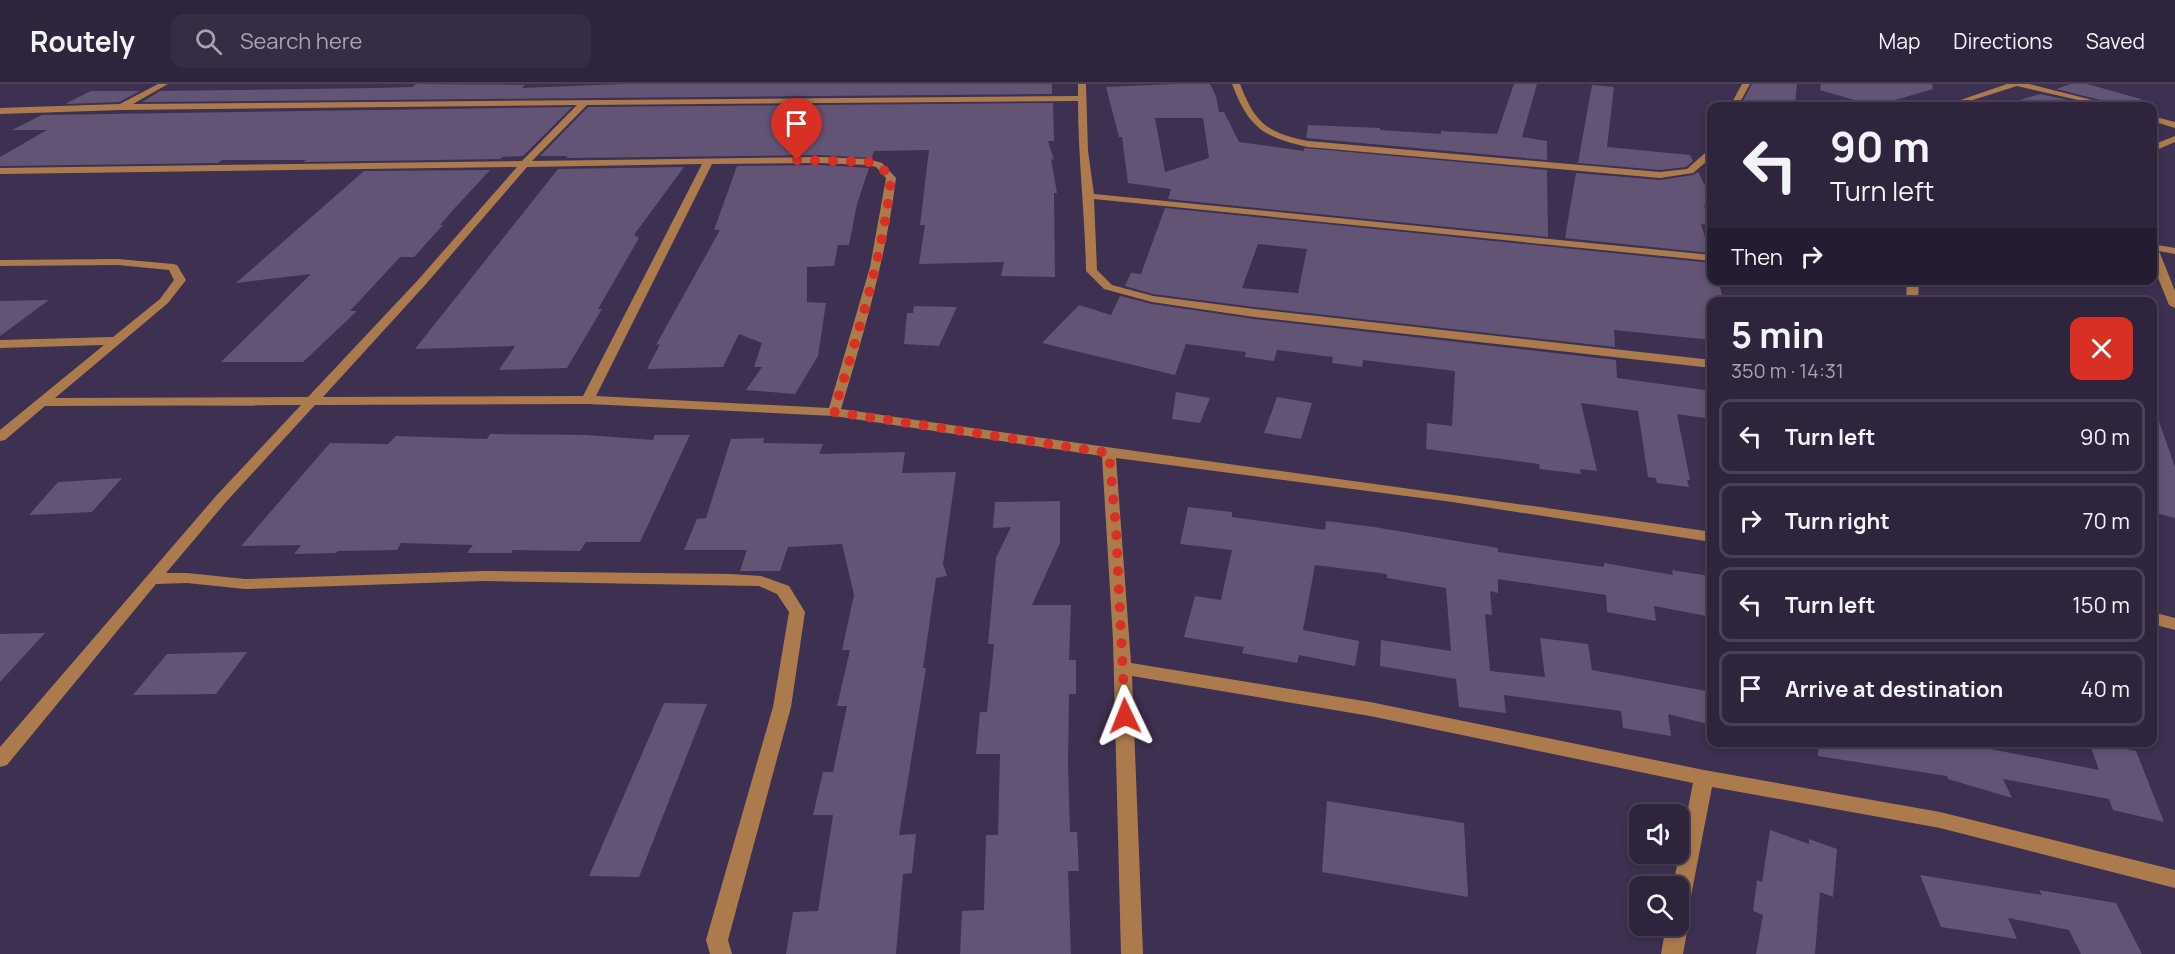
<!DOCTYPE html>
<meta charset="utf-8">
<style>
:root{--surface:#2e243c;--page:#362c43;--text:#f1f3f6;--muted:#a7a4af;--line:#494156}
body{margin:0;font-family:Manrope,sans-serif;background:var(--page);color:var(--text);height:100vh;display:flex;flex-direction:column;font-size:22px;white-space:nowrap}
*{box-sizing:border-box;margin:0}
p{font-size:20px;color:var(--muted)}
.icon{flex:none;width:33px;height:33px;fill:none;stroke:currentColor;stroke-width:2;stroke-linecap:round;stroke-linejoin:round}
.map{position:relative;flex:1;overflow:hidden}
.details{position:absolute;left:1707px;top:213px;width:450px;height:450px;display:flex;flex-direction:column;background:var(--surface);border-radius:12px;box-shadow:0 3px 9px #0003,0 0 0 2px var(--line)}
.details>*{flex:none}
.banner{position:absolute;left:1707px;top:18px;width:450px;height:183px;border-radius:12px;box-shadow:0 3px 9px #0003,0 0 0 2px var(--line);background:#2e243c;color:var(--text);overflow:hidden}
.fabs{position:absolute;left:1629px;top:720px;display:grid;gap:12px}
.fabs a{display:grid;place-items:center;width:60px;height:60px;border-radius:12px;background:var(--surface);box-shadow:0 3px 9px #0003,0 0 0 2px var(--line);font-size:30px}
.pin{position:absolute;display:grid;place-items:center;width:51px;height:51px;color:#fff;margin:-62px -26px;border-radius:50% 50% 50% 0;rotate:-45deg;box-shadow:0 0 6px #0007}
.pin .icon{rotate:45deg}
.me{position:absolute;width:66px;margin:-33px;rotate:358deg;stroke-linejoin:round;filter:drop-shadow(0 0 4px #0008)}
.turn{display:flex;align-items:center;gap:21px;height:126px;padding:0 24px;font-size:27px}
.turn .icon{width:78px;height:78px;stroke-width:2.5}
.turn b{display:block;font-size:42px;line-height:51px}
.then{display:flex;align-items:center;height:57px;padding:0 24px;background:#0003;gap:12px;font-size:22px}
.round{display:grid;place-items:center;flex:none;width:63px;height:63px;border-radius:12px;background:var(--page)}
.summary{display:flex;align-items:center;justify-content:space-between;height:102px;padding:0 24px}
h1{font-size:36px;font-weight:700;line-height:45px}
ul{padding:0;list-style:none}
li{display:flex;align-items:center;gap:18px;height:75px;margin:0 12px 9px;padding:0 12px;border:3px solid var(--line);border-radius:12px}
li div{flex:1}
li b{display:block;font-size:22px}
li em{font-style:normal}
header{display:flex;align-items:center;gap:36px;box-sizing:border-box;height:84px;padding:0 30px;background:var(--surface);border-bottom:2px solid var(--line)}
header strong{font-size:28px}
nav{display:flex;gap:33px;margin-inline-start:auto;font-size:21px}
.search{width:420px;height:54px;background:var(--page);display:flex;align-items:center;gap:15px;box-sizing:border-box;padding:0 21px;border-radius:12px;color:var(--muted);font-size:22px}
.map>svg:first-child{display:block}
</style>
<header>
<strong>Routely</strong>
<div class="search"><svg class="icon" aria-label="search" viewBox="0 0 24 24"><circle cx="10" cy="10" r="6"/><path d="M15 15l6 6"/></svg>Search here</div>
<nav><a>Map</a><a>Directions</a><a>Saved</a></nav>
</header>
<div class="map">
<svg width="2175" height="870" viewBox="0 0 2175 870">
<rect width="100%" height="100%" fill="#3e3050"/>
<!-- building -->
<path fill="#635476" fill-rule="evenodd" d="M416,0L525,1L522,4L622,0H1052V10L142,18L160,7L376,4L412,3Z
M1175,0H1210L1216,12L1219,28H1224L1239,58L1304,67V64L1547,86L1548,153L1168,115L1171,105L1128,99L1122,53H1119L1106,3ZM1155,34H1203L1209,74L1165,88Z
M1514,0H1537L1522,53L1547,57V76L1306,54L1308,41L1380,44V46L1441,50V47L1497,50Z
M1752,0H1797L1795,22L1743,17Z
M1821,0H1932L1933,5L1875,22L1820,6Z
M2071,0H2087L2141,15L2140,22H2118L2117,20L2056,5Z
M1592,1L1614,3L1607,63L1690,71L1693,77L1686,83L1660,86L1578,79Z
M91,7H140L119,18L65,20Z
M2040,10L2096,22H2017L2016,17Z
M1053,19L1054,57H1048L1054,76L1051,75L1057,109H1054L1055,193L1001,192L1004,178L919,180L925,141H920L929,66L874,67L872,74L820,71L566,74L568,72H540L588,23Z
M572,23L523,72L502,73L500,75L303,78L306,76H222L218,79L0,82V73L47,46H12L42,31Z
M820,81L869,84L857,120L849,161H838L834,182L807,183V218L826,219L818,272L795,310L746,306L762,283H754L762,259L739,250L723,283L647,285L660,260L656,261L720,146H714L737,82Z
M684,83L634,151L639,154L598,225H602L567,284L499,286L515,262L415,265L558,85Z
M490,86L453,126L440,141H443L414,173H400L350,227H357L303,278H221L311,190L236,199L364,87Z
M1698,88L1712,115V122L1704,121L1709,141L1701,140L1710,169L1565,154L1576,89L1660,96L1693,91Z
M1165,124L1712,179V196H1718L1724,218H1712V256L1614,246L1615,263L1254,223L1153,210L1125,202L1131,189L1141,190ZM1258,160L1307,165L1298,209L1242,204Z
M1120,212L1152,220L1254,235L1616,276L1617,294L1712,307V335L1677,330L1690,396H1687L1689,403L1657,399L1656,394L1648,393L1638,327L1581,319L1597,387L1580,385L1581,390L1540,385L1539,380L1426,365L1427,339L1452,342L1455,287L1363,276L1362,283L1332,279L1333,273L1277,266L1274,277L1245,273L1246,268L1186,260L1175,291L1042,259L1079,221L1111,231Z
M49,216L0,252V217Z
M914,222L957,223L939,262L904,260L907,229H913Z
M1176,308L1210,314L1200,339L1172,335Z
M1277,313L1312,319L1301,355L1264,349Z
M2152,329H2156L2175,383V434L2152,428Z
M490,350L586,351L653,356L655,351H690L640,458H586L580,467L513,466L511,469H467L473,461L401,459L397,466L338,467L336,469L294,470L301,461L241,462L330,359L388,360L396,352L487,355Z
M764,354L763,359L823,360L819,370L905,368L902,389L956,388L943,480L947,492L936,494L923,584H926L899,751L916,750L912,789L903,790L896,870H786L793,828L818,827L833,731H813L823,688H833L847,622H837L850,566H842L854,511L842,460L788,463L780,487H740L747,466H684L697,435L706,434L731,355Z
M122,394L92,428L29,431L58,398Z
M1060,417V459L1032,521H1071L1069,576H1076V610H1069L1068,681L1070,748H1077L1079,787H1068L1071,870H960L962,827L984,826L986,751H998L1000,670H976L980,628H987L994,560H988L996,474L1011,443L993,444L995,418Z
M1188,423L1232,428V433L1325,446L1326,437L1374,443L1498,464V468L1604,483V479L1673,491L1672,486L1709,492L1712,533L1654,522L1656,537L1607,528L1606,511L1498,495V509L1490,507L1492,531L1485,530L1490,587L1545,593L1540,554L1588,560L1592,586L1712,608V641L1668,630L1671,652L1623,644L1621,627L1504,611L1506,629L1459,623L1456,595L1380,582L1381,556L1451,567L1446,504L1387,494V490L1315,481L1303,546L1359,557L1355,582L1299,571L1297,579L1242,569L1244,563L1184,553L1195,512L1221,516L1232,466L1180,460Z
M45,549L0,598V550Z
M247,568L216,610L133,611L167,570Z
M664,619L707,620L639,793L589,792Z
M1819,658H1987L1990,665L2099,686L2089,658L2136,667L2164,738L2113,726L2109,715L2003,695L2012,714L1948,695L1947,692L1818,672Z
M1327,717L1464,739L1468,813L1322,788Z
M1770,746L1809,760V755L1837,765L1833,813L1820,808L1815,870H1756L1763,831L1753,827L1757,796L1762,798Z
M1920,791L2042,811L2039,806L2116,819L2142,870H2081L2069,846L2008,834L2017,855L1941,843Z"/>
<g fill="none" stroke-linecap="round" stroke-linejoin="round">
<!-- minor -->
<path fill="#ac7b4d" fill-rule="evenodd" d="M158,0H168L133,20L1078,12V0H1086L1088,67L1094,110L1712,171V177L1094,115L1097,186L1112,201L1153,212L1254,225L1712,276V284L1254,233L1152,218L1104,205L1086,187C1085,130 1078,74 1078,17L587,21L532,77L820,73L868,75L882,79L896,94C886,173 864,249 841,325C1131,368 1422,405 1712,448V458L1452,418L1116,374L1131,579L1370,618L1704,686L1940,728L2175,786V804L1940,744L1712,703L1686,838L1688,842L1683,870H1661L1666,842H1678V802H1673L1693,699L1370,632L1132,592L1143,870H1121L1113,556L1102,372L834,332L588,320L315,321L226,418L166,489H187L245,495L484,487L731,490L761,492L789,502L805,528L791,623L728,856L732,870H710L706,856L773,623L789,528L777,510L759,502L484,497L245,505L187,499L156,500L7,681L0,683V663L216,412L301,321L45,322L5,356L0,357V346L104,261L0,264V256L113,253L160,215L174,196L169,186L118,181L0,182V176L118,175L173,180L177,181L186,196L168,219L55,314L308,313L418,196L517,83L0,90V84L522,77L577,21L121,26L0,30V24L120,20ZM820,79L868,81L876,83L886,94L870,183L829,324L596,312L712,80ZM702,80L583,312L323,313L426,200L527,83Z
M1232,0H1240C1255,39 1267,49 1308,57L1660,88L1687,85L1712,63V73L1693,89L1660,94L1308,63C1263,53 1249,44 1232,0Z
M1742,0H1750L1738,22H1730Z
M2007,0H2029L2116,22H2104L2017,2L1954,22H1943Z
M2152,32L2175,38V44L2152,37Z
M2175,52V58L2152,68V61Z
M2152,160L2175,164V170L2159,167L2175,207V224L2169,221L2152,179Z
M1907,196H1919L1918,218H1906Z
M2152,528L2175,534V546L2152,540Z"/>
</g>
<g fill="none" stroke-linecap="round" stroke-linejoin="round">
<!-- route -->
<path stroke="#d93025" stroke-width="10" stroke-dasharray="0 18" d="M797,76L868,78L879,81L891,94C883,174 857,251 834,328L1109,369L1116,445L1125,632"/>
</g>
</svg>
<div class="fabs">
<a><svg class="icon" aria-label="sound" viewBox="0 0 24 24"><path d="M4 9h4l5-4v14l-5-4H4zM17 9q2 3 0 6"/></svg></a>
<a><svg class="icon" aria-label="search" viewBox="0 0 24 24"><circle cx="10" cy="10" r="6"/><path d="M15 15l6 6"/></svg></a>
</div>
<div class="pin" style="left:797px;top:76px;background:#d93025"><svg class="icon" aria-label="arrive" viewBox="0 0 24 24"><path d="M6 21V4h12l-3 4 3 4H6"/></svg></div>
<svg class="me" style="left:1125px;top:632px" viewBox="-20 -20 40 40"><path d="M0-17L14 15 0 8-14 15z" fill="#d93025" stroke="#fff" stroke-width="4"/></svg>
<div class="banner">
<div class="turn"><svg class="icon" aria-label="left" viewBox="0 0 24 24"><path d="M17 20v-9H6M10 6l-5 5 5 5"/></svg><div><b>90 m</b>Turn left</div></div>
<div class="then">Then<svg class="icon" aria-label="right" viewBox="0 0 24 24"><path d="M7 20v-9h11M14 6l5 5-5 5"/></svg></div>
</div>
<section class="details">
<div class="summary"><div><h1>5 min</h1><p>350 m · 14:31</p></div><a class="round" style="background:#d93025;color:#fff"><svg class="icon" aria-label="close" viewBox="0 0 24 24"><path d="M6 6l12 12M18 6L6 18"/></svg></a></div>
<ul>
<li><svg class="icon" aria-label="left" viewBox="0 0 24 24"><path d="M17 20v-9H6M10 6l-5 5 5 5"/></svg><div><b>Turn left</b></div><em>90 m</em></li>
<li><svg class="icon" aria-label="right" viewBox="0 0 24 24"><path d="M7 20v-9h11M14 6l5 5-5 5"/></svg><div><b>Turn right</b></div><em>70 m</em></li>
<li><svg class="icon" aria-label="left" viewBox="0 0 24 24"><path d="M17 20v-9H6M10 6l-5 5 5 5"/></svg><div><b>Turn left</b></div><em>150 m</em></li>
<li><svg class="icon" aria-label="arrive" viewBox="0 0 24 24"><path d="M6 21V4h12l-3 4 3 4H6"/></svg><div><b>Arrive at destination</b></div><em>40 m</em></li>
</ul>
</section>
</div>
